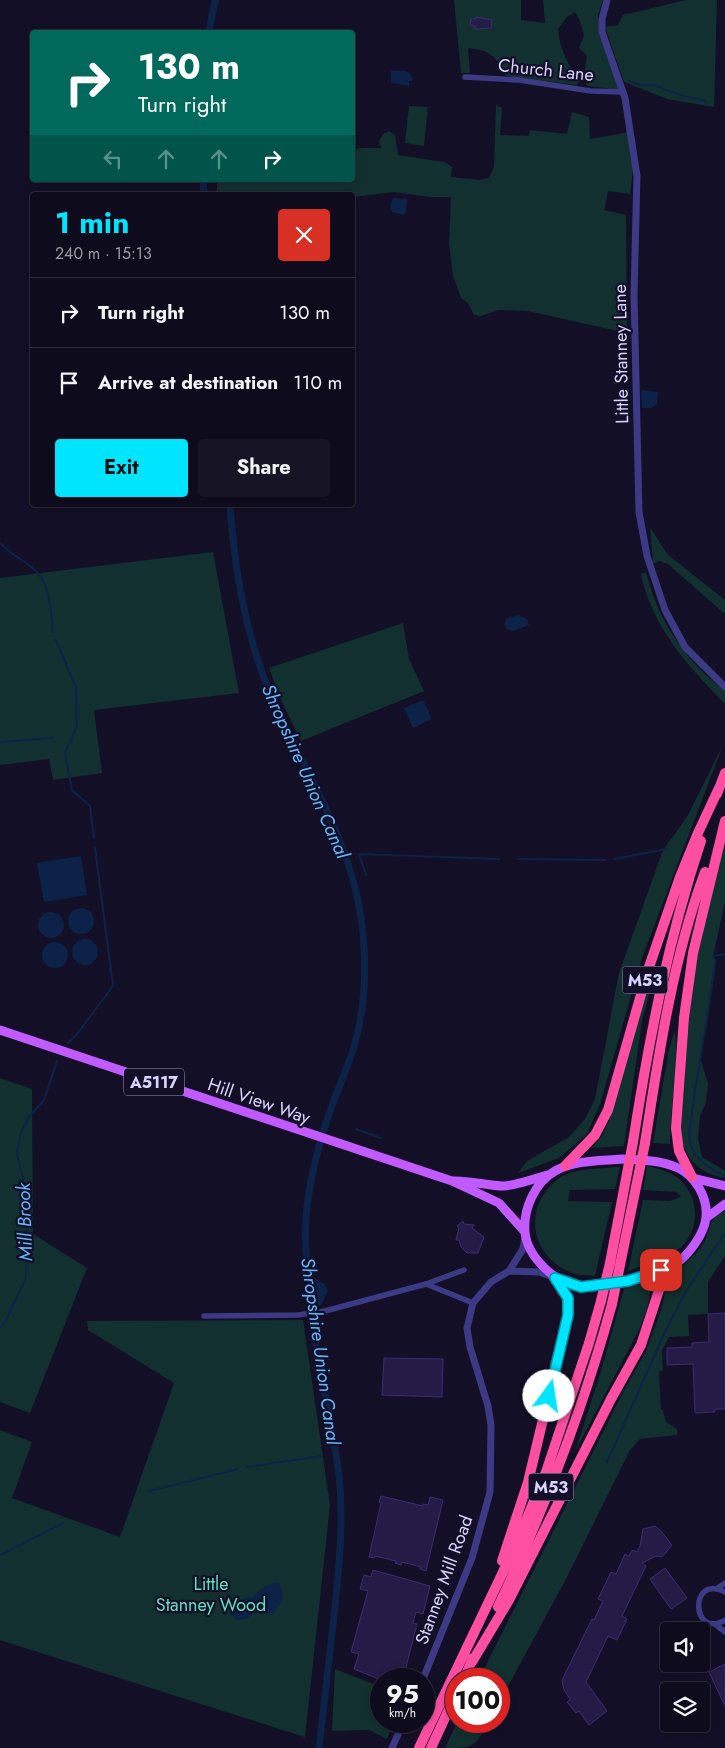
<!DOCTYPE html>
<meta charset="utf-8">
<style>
:root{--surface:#0e0b1c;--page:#171425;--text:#f1f3f6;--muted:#9b9ba3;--line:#2e2b3b;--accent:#00e5ff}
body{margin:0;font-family:Jost,sans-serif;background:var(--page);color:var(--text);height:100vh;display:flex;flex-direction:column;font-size:19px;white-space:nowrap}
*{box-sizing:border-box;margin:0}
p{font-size:16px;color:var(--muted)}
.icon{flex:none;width:28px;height:28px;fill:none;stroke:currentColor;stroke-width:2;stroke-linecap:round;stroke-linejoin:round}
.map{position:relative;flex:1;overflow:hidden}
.sheet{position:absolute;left:30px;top:192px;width:325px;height:315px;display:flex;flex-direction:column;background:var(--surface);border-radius:5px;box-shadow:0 2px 8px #0003,0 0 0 1px var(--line)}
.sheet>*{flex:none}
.top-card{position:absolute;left:30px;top:30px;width:325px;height:152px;border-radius:5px;box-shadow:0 2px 8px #0003,0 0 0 1px var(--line);background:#00695c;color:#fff;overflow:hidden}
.controls{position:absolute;left:660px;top:1622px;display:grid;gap:10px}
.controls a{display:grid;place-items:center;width:50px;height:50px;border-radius:5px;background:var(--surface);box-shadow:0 2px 8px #0003,0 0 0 1px var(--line);font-size:25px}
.speed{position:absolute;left:370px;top:1668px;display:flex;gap:10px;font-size:25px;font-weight:700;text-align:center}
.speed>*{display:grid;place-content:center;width:65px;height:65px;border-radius:50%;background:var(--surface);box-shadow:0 2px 8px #0003,0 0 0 1px var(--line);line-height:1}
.speed small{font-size:12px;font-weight:400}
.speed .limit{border:8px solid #d22;background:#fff;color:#111}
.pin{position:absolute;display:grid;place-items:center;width:42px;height:42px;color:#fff;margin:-21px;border-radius:10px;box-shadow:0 2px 8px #0006}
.me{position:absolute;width:55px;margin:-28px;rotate:14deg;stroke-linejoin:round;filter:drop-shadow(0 0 4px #0008)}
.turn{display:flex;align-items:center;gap:18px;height:105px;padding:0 25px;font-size:22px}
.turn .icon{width:65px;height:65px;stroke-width:2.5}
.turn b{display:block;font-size:35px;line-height:42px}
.lanes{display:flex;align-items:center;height:48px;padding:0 25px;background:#0003;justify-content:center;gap:25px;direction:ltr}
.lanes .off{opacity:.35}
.round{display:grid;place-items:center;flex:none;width:52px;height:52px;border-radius:5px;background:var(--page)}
.headline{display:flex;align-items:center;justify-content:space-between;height:85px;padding:0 25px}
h1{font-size:30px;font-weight:700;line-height:38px;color:var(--accent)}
.button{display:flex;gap:10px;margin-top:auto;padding:10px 25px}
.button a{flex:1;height:58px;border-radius:5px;background:var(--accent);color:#111;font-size:20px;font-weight:700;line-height:58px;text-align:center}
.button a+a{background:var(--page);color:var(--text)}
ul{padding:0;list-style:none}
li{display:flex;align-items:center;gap:15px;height:70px;padding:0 25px;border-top:1px solid var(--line)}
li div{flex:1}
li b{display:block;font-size:19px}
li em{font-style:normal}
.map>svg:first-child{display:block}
</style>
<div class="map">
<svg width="725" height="1748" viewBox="0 0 725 1748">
<rect width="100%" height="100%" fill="#130f26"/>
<!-- green -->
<path fill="#12302f" d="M454,0H521V20L545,23L543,0H603L598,14L599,35L620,90L587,86C583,75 585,67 587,56L579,48L584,36L580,21L575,12L567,17L558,29C559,47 569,68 580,81L576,85L506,76C496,56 491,51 468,48L470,73H461Z
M686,0H717L714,107L667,99L624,82L605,27L618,25L623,15Z
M496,105L502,108L500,135L529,136L530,130L567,134L572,112L589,117L590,139L630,132L633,171L630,194L608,191L604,210L626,215L627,333L528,311L499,310L481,316L474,315L468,303L461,298L453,276L449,244L451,197H430L394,192L353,197L352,195H217V180H352L353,150L359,148H381L379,141L383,134L389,131L395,135L398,155L444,162L452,167L451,177L479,180L489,178L494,167Z
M409,106L428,107L424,146L405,143Z
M650,527L667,554L725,600V614L668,564L659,561L653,564Z
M213,552L239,693L94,710L102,773L53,780L49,759L0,765V578Z
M646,572C659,623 684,659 725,691V704C688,666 652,627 641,574Z
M403,623L409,659L424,691L301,741L282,702L269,668Z
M723,745L642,958L600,1104L587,1134L559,1158L518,1173L527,1161L569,1137L585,1119L595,1099L619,973L663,850L687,817Z
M725,846V902L713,956L715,960L714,977L700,1057L708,1084L706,1102L700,1116L698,1139L702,1157L725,1171V1178C708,1175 693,1167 686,1151C678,1133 683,1110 684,1091C688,1007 698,925 725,846Z
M650,976H654L642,1021L624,1146L592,1148L602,1136L609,1121Z
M675,1030C679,1068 670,1106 670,1144L653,1143L669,1049Z
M0,1078L32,1089L33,1234L87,1268L30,1413L0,1402Z
M647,1166C658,1168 671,1172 679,1179C699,1196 701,1229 681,1247C666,1260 647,1265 628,1271L643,1200L670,1201L681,1197L677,1192L643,1190Z
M616,1167H620L615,1189L570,1190L568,1201L612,1202L595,1276C588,1275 579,1276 572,1273C529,1256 522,1206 559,1178C574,1168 599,1169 616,1167Z
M725,1211V1256L708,1282V1314L688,1315L689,1336L669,1337L662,1350L663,1371L659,1372L661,1410H663L666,1422L677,1429V1435L640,1439L630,1450L566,1579L499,1703V1679H479L618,1402L646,1351L661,1310L668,1280L697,1252L705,1241L712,1221L716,1215Z
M652,1281L648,1305L641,1326L575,1452L601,1371L624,1289Z
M303,1320L330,1505L305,1737L0,1640V1430L32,1442L12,1498L120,1537L174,1383L88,1330L87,1321Z
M335,1669L381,1687V1721H394L387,1739L369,1730L332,1731Z
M458,1721H489C475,1747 475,1748 445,1748Z"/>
<!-- water -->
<path fill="#0c2248" d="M391,71H405L411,74L413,81H409V86L391,83Z
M393,198L407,199L406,213L403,215L392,212L390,205Z
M641,390L658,392L657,404L652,408H642Z
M518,615L527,619L529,625L513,631L507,629L504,624L506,619Z
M423,700L432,719L413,728L404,708Z
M81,856L87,895L44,902L37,863Z
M68 921a13 13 0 1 1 26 0a13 13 0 1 1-26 0Z
M38 925a13 13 0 1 1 26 0a13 13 0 1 1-26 0Z
M72 952a13 13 0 1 1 26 0a13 13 0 1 1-26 0Z
M42 955a13 13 0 1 1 26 0a13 13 0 1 1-26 0Z
M307,1274L324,1284L328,1290L322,1304L313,1308Z
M278,1582C286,1597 283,1602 273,1614L254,1612L246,1619L237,1620L231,1615L229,1607L238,1600L252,1597L264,1587Z"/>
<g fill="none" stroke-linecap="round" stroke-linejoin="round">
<!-- stream -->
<path stroke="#0c2248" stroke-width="2" d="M629,81L640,85H654L680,95L706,101
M0,543C11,555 26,561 37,572C51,587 51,613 53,632
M56,640L76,688L77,725L65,753L72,790L90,806L94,838
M0,742L52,738
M518,859L605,860
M614,859L667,849
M366,875L359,854L499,859
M725,954L713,956L715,960C710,1008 700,1056 693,1104C692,1117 687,1134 691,1146C697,1162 711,1169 725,1176
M68,1043L77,1034L113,986L95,848
M356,1129L381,1138
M0,1328L6,1320L26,1278L27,1193L17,1155L20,1135L29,1117L44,1100L57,1061
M607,1462L664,1334L688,1288L725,1233
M247,1467L322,1456
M149,1491L238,1469
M0,1555L63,1523"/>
<!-- canal -->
<path stroke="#0c2248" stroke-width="7" d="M209,32L215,0
M203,180L204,195
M230,505C234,562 243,621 263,675C294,757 349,830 361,918C367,960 366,1005 354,1046C349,1064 341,1082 334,1100C320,1138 309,1178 306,1218C304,1247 308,1273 312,1301C315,1318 314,1335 317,1352C325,1397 336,1441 340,1486C343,1526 339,1567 335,1607C330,1654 324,1701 319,1748"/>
</g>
<!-- building -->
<path fill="#241b47" stroke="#3b2d73" d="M476,17L492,20L491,28L475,29V26L470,25L471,19H476Z
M463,1221L464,1224L474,1225L472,1228L484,1237L478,1253H467L461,1247L459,1240H456L459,1228L457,1226Z
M725,1313V1409H715V1412L695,1413L693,1364L667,1365V1348L692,1347V1343L709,1342L708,1314Z
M384,1358L443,1359L442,1397L382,1395Z
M381,1496L423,1506V1504L428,1505L430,1497L443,1500L426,1571L420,1569L421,1567L402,1562L401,1565L395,1563L396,1561L375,1556L374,1558L369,1557L381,1503L379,1502Z
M655,1526L661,1531L672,1545L662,1557L656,1556L642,1563L646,1566L622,1616L627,1619L617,1640L608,1636L586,1682L607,1711L589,1725L579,1711L576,1713L567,1702L570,1699L564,1690L562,1680L592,1619L594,1620L603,1601L598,1599L611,1572L616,1574L625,1554L629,1556L632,1550L637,1552L640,1546L643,1529Z
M665,1568L687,1598L671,1609L650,1579Z
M373,1570L430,1586L423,1614L416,1612L413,1623L417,1624L403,1679L381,1680L354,1669L359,1654L351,1652L368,1591L360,1589L364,1575L371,1577Z
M725,1664V1706L709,1672Z"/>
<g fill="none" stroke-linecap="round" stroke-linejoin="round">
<!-- minor -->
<path stroke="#3d3a85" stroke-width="5.5" d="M465,77L519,80L591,91L623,92
M426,1284L473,1303
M204,1316L298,1315L325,1311L426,1284L464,1270
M716,1589L725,1583
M725,1592C689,1573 691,1640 725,1620
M715,1624L725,1632"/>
<!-- tertiary -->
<path stroke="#3d3a85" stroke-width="7" d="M607,0L602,19V32L625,98L637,176L634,294L639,512L647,556L665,610L685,647L725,687
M509,1271L539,1272L553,1277
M423,1679L472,1558L490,1492L491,1425L488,1406L470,1347L467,1328L473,1303L491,1282L509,1271L523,1249L525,1236
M392,1748L404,1721"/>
<!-- primary -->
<path stroke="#c25bff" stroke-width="9" d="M0,1030L452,1181L499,1203L525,1232
M622,1159C640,1160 660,1160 678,1168C695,1176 708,1197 706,1217C705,1234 687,1257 673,1266C649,1279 607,1288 581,1287C557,1285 527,1257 525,1232C523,1209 535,1182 555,1171C574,1160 601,1161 622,1159Z
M693,1178L725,1186
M452,1181C470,1180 487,1186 504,1186C519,1185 533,1179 547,1175
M706,1218L725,1204"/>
<!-- motorway -->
<path stroke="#ff4fa3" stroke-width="10" d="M717,794L725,773
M633,1142C649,1039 668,940 701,841
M645,1143C659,1052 673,958 705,872
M565,1166L595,1135L608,1110L648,970L680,877L698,833L719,788
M692,1177L679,1151L676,1128L684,1018L693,953L725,821
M502,1561L528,1482L568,1315V1298L555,1278
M498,1607C545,1508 583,1409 612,1304
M472,1662L509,1600L611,1399L641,1345L661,1284L673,1265
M464,1679L473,1658
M419,1748L515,1547L546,1472L589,1343L601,1301
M431,1748L456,1694"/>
<!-- motorway-bridge -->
<path stroke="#ff4fa3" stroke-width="10" d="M601,1301L610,1263L633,1142
M612,1304L645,1143"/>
</g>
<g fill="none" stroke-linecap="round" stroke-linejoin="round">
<!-- route casing -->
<g stroke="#0095a6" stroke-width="12">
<path id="route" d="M549,1396L568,1315V1298L555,1278L581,1287L628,1281L661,1270"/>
</g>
<!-- route -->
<use href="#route" stroke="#00e5ff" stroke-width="9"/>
</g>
<g text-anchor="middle" stroke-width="4.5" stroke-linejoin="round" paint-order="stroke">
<!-- shield labels -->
<g fill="#130f26" stroke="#9e99be" stroke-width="1">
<rect x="622.5" y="966.5" width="45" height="27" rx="4"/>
<rect x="124" y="1068.5" width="60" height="27" rx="4"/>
<rect x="528.5" y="1473.5" width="45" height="27" rx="4"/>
</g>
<g font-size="16" font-weight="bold" fill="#d9d4ff">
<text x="645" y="986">M53</text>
<text x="154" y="1088">A5117</text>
<text x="551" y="1493">M53</text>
</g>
<!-- street labels -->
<g font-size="18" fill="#d9d4ff" stroke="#130f26">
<text transform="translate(546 70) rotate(6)" y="6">Church Lane</text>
<text transform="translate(621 354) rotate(-91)" y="6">Little Stanney Lane</text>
<text transform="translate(259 1101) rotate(19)" y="6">Hill View Way</text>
<text transform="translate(444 1580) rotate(-70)" y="6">Stanney Mill Road</text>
</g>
<!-- park labels -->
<g font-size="18" fill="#5fe0c0" stroke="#130f26">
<text x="211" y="1590">Little<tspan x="211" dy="21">Stanney Wood</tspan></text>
</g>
<!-- water labels -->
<g font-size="19" font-style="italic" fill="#62b6ff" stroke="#130f26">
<text transform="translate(306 771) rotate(66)" y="7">Shropshire Union Canal</text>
<text transform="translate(24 1222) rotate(-92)" y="7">Mill Brook</text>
<text transform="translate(321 1351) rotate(82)" y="7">Shropshire Union Canal</text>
</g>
</g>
</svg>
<div class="controls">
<a><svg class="icon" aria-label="sound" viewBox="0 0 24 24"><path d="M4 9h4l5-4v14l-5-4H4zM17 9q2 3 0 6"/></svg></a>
<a><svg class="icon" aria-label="layers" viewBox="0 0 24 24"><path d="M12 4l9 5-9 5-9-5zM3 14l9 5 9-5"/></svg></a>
</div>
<div class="speed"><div>95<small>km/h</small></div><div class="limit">100</div></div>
<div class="pin" style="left:661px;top:1270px;background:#d93025"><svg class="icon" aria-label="arrive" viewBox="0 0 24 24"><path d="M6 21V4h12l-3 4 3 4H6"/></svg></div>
<svg class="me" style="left:549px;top:1396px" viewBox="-20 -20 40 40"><circle r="19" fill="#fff"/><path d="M0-13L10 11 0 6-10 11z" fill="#00e5ff"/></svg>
<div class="top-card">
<div class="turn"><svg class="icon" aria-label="right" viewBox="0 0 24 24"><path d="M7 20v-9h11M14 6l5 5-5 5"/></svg><div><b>130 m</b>Turn right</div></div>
<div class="lanes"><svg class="icon off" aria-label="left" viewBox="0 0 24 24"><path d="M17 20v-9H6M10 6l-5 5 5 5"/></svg><svg class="icon off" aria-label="ahead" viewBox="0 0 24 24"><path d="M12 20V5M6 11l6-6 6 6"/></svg><svg class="icon off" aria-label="ahead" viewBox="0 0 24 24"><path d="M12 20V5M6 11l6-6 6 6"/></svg><svg class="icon" aria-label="right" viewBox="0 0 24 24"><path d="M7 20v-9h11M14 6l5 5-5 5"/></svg></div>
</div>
<section class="sheet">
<div class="headline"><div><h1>1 min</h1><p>240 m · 15:13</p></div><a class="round" style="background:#d93025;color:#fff"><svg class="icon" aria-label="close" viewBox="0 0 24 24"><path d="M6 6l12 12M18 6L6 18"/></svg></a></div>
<ul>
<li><svg class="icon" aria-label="right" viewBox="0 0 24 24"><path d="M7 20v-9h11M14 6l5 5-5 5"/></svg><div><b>Turn right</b></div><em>130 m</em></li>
<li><svg class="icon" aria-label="arrive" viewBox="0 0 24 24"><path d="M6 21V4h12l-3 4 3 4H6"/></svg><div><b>Arrive at destination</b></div><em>110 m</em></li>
</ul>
<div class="button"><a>Exit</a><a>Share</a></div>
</section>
</div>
